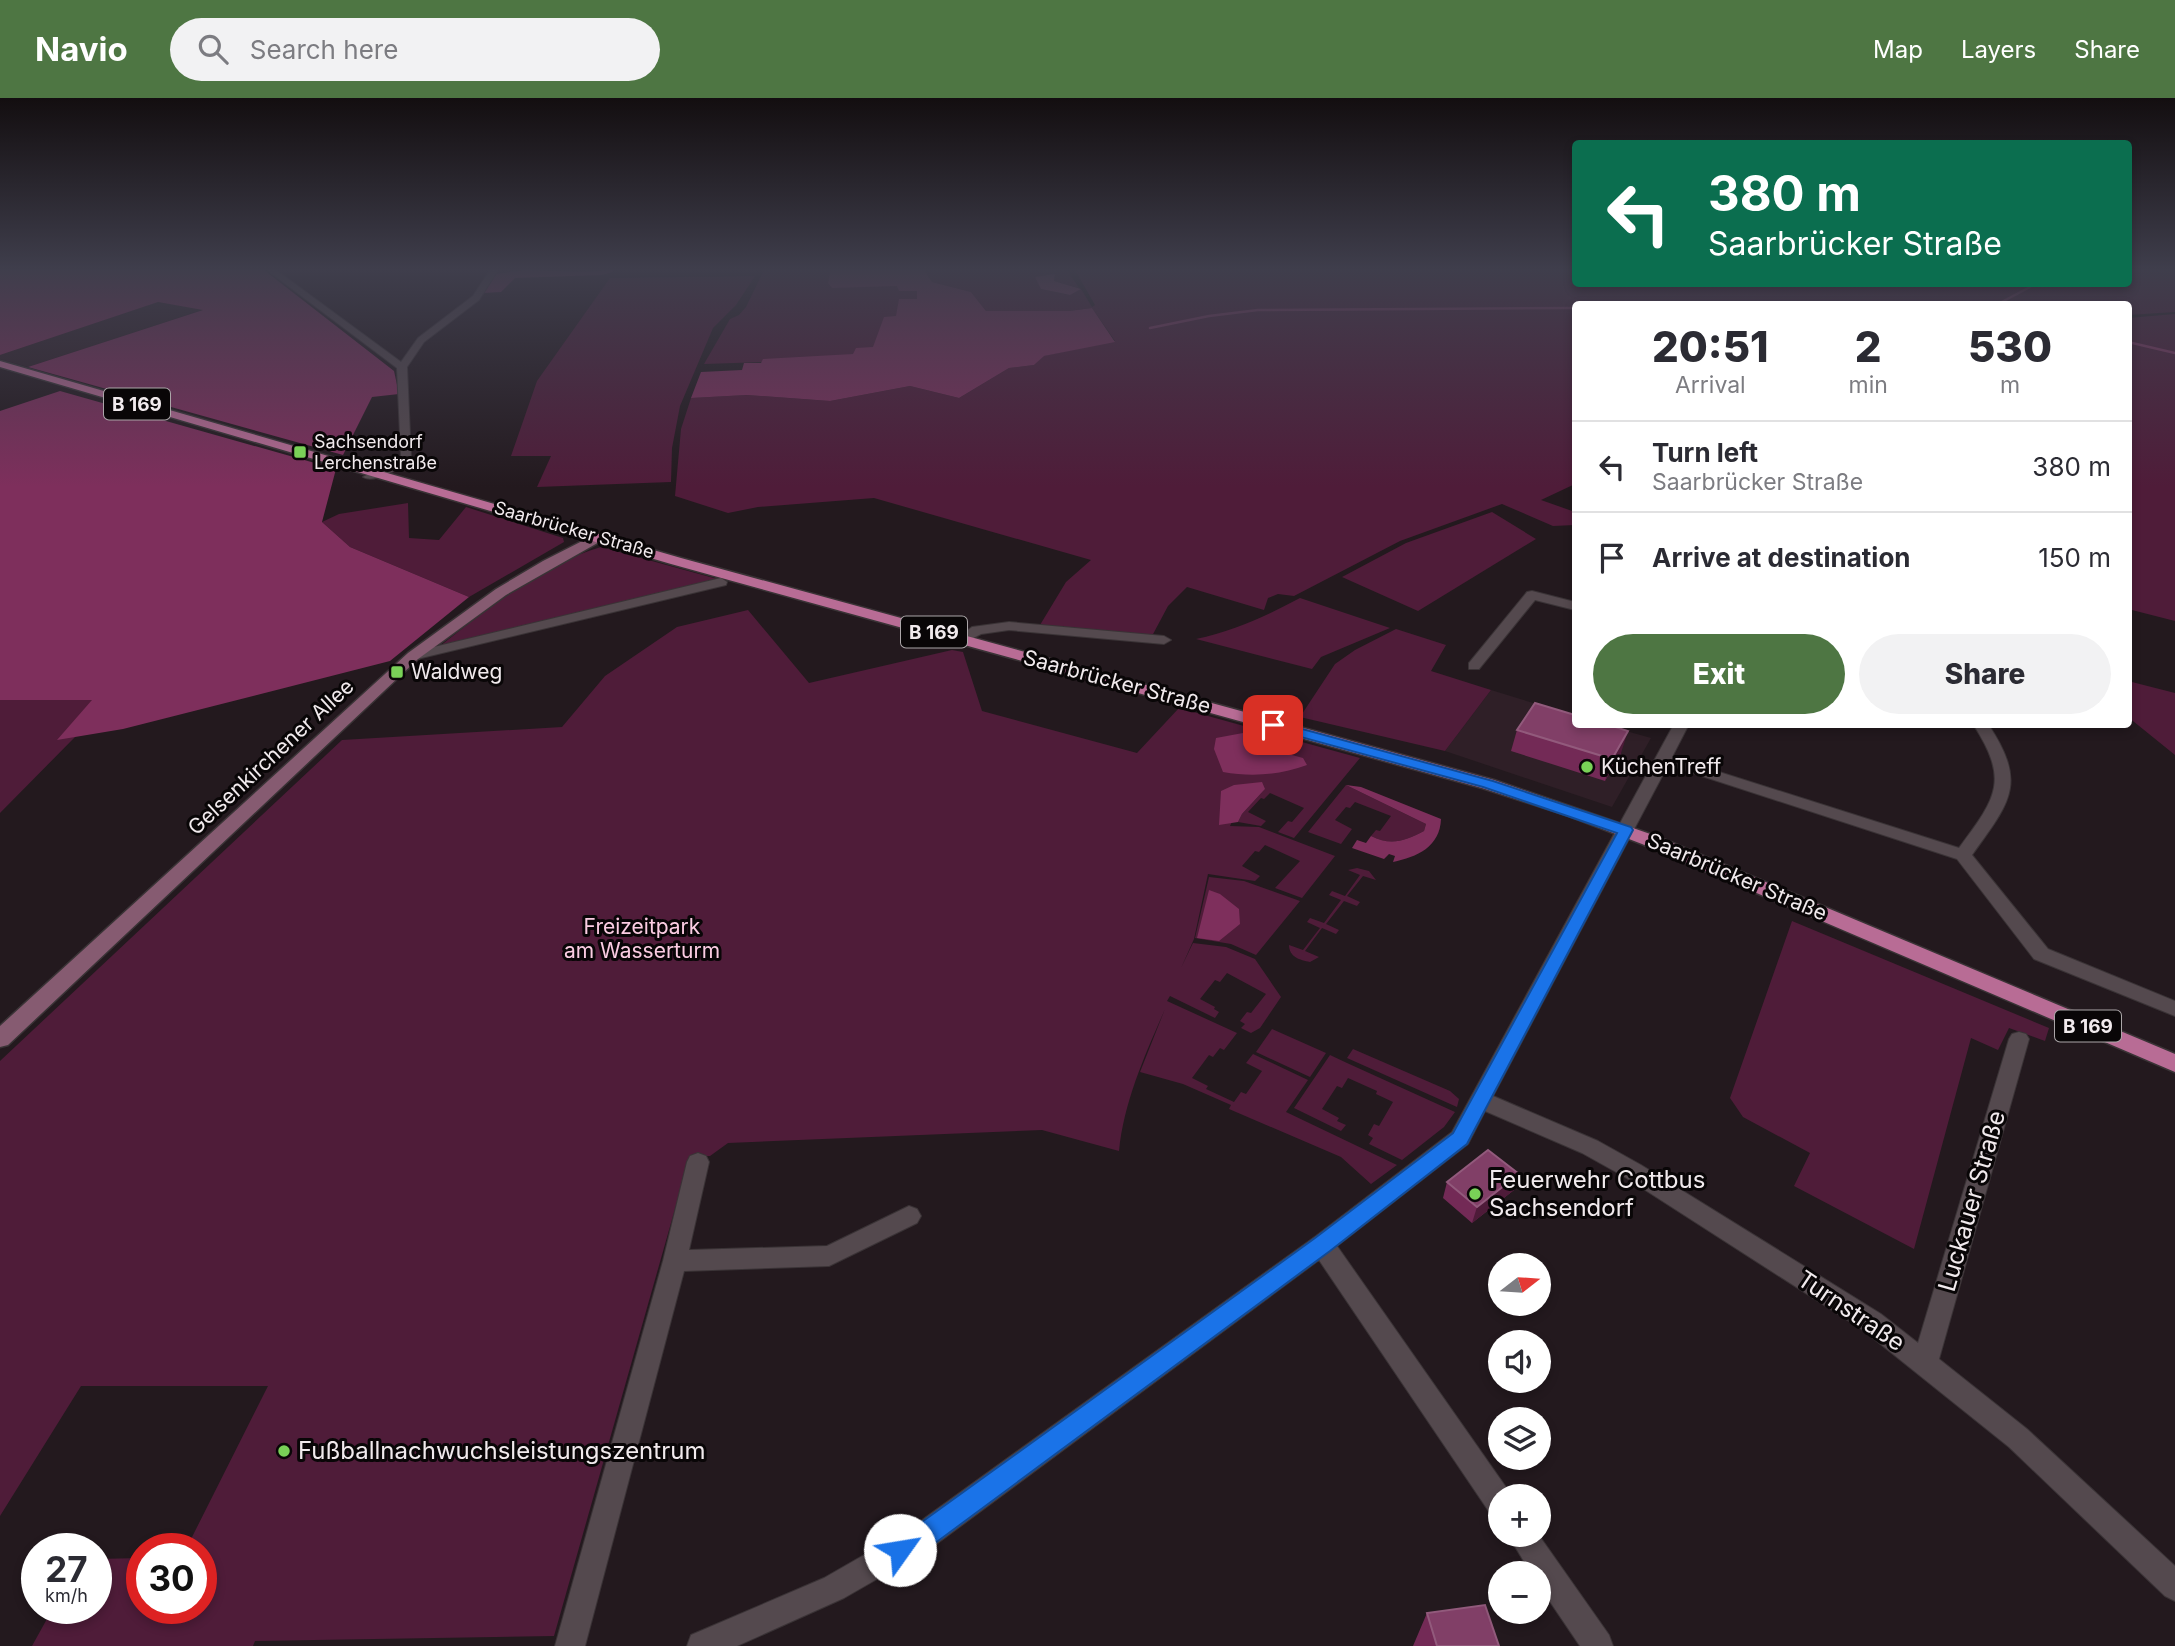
<!DOCTYPE html>
<meta charset="utf-8">
<style>
:root{--surface:#fff;--page:#f2f2f3;--text:#2b2b33;--muted:#7c7c81;--line:#e1e1e2;--accent:#4e7643}
body{margin:0;font-family:Inter,sans-serif;background:var(--page);color:var(--text);height:100vh;display:flex;flex-direction:column;font-size:26px;white-space:nowrap}
*{box-sizing:border-box;margin:0}
p{font-size:23px;color:var(--muted)}
.icon{flex:none;width:38px;height:38px;fill:none;stroke:currentColor;stroke-width:2;stroke-linecap:round;stroke-linejoin:round}
.map{position:relative;flex:1;overflow:hidden}
.details{position:absolute;left:1572px;top:203px;width:560px;height:427px;display:flex;flex-direction:column;background:var(--surface);border-radius:7px;box-shadow:0 4px 10px #0003}
.details>*{flex:none}
.hud{position:absolute;left:1572px;top:42px;width:560px;height:147px;border-radius:7px;box-shadow:0 4px 10px #0003;background:#0b6e4f;color:#fff;overflow:hidden}
.needle{width:46px;rotate:73deg}
.tools{position:absolute;left:1488px;top:1155px;display:grid;gap:14px}
.tools a{display:grid;place-items:center;width:63px;height:63px;border-radius:50%;background:var(--surface);box-shadow:0 4px 10px #0003;font-size:35px}
.speed{position:absolute;left:21px;top:1435px;display:flex;gap:14px;font-size:35px;font-weight:700;text-align:center}
.speed>*{display:grid;place-content:center;width:91px;height:91px;border-radius:50%;background:var(--surface);box-shadow:0 4px 10px #0003;line-height:1}
.speed small{font-size:18px;font-weight:400}
.speed .limit{border:10px solid #d22;background:#fff;color:#111}
.pin{position:absolute;display:grid;place-items:center;width:60px;height:60px;color:#fff;margin:-30px;border-radius:14px;box-shadow:0 4px 10px #0006}
.me{position:absolute;width:77px;margin:-38px;rotate:58deg;stroke-linejoin:round;filter:drop-shadow(0 0 5px #0008)}
.turn{display:flex;align-items:center;gap:24px;height:147px;padding:0 21px;font-size:32px}
.turn .icon{width:91px;height:91px;stroke-width:2.5}
.turn b{display:block;font-size:49px;line-height:60px}
.eta{display:flex;justify-content:space-evenly;align-items:center;height:119px;text-align:center}
.eta b{font-size:42px;font-weight:800;line-height:49px}
.cta{display:flex;gap:14px;margin-top:auto;padding:14px 21px}
.cta a{flex:1;height:80px;border-radius:42px;background:var(--accent);color:#fff;font-size:28px;font-weight:800;line-height:80px;text-align:center}
.cta a+a{background:var(--page);color:var(--text)}
ul{padding:0;list-style:none}
li{display:flex;align-items:center;gap:21px;height:91px;padding:0 21px;border-top:2px solid var(--line)}
li div{flex:1}
li b{display:block;font-size:26px}
li em{font-style:normal}
header{display:flex;align-items:center;gap:42px;box-sizing:border-box;height:98px;padding:0 35px;background:var(--accent);color:#fff}
header strong{font-size:33px}
nav{display:flex;gap:38px;margin-inline-start:auto;font-size:24px}
.search{width:490px;height:63px;background:var(--page);display:flex;align-items:center;gap:18px;box-sizing:border-box;padding:0 24px;border-radius:38px;color:var(--muted);font-size:26px}
.map>svg:first-child{display:block}
</style>
<header>
<strong>Navio</strong>
<div class="search"><svg class="icon" aria-label="search" viewBox="0 0 24 24"><circle cx="10" cy="10" r="6"/><path d="M15 15l6 6"/></svg>Search here</div>
<nav><a>Map</a><a>Layers</a><a>Share</a></nav>
</header>
<div class="map">
<svg width="2175" height="1548" viewBox="0 0 2175 1548">
<rect width="100%" height="100%" fill="#23191e"/>
<!-- built -->
<path fill="#2f1f27" d="M157,204L205,211L28,269L0,261V257Z
M1491,592L1575,618V626L1605,627L1651,640L1612,709L1445,653Z"/>
<!-- green -->
<path fill="#4f1c39" d="M764,172H830L828,185L922,188L924,201L888,252L799,263L704,266L730,221L739,217L746,209Z
M924,172H1067L1079,190L1054,183L1055,177L1041,191L1069,197L1081,191L1092,209L1095,207L1075,172H1575V186H2128V172H2175V214L2128,217V206H1575V386L1541,402L1575,414V427L1553,428L1502,406L1400,443L1294,498L1278,496L1268,500L1264,512L1187,489L1168,508L1152,538L1040,527L1066,484L1091,462L874,400L758,409L728,415L675,398L681,331L691,300L747,297L830,303L910,288L959,300L1009,270L1034,267L1043,258L1115,243L1092,210L1069,213H986L971,194L932,184Z
M755,178L736,207L713,230L680,308L672,350L671,384L537,389L551,358H511L537,283L610,180Z
M2175,216V523L2128,511V220Z
M408,405L409,440L439,442L466,409L563,440L564,444L469,499L350,449L322,424L339,416Z
M1492,414L1536,441L1418,513L1342,479L1406,445Z
M601,449L721,482L439,549C484,513 544,465 601,449Z
M1300,500L1390,530L1321,559L1312,571L1196,541C1234,533 1266,518 1300,500Z
M748,512L809,585L952,552L963,554L982,613L1137,655L1179,610L1360,660L1294,740L1278,734L1288,723L1292,724L1304,710L1270,695L1264,701L1261,700L1248,714L1266,723L1261,728L1238,724L1242,716L1265,691L1238,711L1230,728L1259,729L1335,758L1302,800L1275,790L1300,763L1265,747L1259,754L1255,753L1242,768L1260,778L1255,783L1208,776L1194,841L1181,870L1193,845L1226,849L1255,861L1281,899L1260,930L1251,935L1241,930L1245,926L1240,923L1247,914L1251,915L1266,896L1227,875L1220,884L1215,882L1200,901L1215,909L1214,911L1219,914L1215,920L1170,898L1167,903L1237,935L1224,952L1220,950L1213,959L1209,957L1192,980L1208,988L1206,991L1234,1004L1241,994L1246,996L1262,973L1246,965L1253,956L1308,982L1286,1014L1397,1067L1371,1086L1341,1059L1229,1011L1231,1007L1183,986L1140,974L1165,911C1145,957 1124,1003 1119,1053L1042,1032L728,1045L710,1058H690L554,1538L255,1543L253,1548H32L53,1510H96V1461L142,1460V1510H201V1451H186L268,1288H81L0,1418V963L342,642L562,629L605,578L677,529Z
M1396,531L1446,547L1431,573L1491,592L1445,653L1300,619L1335,566L1355,552Z
M2128,583L2175,595V657L2128,619Z
M0,602H93L76,638L0,715Z
M1346,687L1426,726L1424,733C1405,743 1391,748 1371,738L1376,732L1380,733L1391,718L1355,704L1350,710L1346,709L1335,722L1352,731L1341,746L1308,734Z
M1357,770L1369,773L1376,782L1363,778L1347,798L1360,804L1357,808L1344,803L1326,826L1339,832L1336,836L1322,830L1305,853L1319,859L1310,864C1300,862 1289,859 1289,847L1303,852L1320,830L1307,824L1310,820L1324,825L1341,802L1329,797L1332,793L1345,798L1360,777L1348,772Z
M1209,779L1244,783L1300,803L1256,857L1231,846L1195,840Z
M1792,823L2049,930L2045,943L2009,930L1998,952L1971,940L1914,1151L1794,1088L1810,1055L1743,1019L1730,1000Z
M1272,931L1326,955L1310,979L1256,954Z
M1353,951L1450,993L1459,1001L1457,1009L1347,960Z
M1330,957L1347,965L1455,1014L1444,1029L1402,1062L1369,1046L1373,1040L1368,1037L1374,1026L1379,1028L1393,1004L1376,996L1377,993L1348,980L1342,990L1337,988L1322,1011L1339,1020L1337,1023L1346,1027L1341,1033L1294,1010Z"/>
<!-- forest -->
<path fill="#7e2f5c" d="M0,172H264L394,273L399,296L372,299L343,357L28,269L203,212L158,204L0,257Z
M526,172L583,174L613,172V174L601,177L515,180L501,194L483,195L495,176Z
M830,172H924L932,184L971,194L986,213H1069L1092,210L1115,244L1044,258L1034,267L1009,270L959,300L910,288L830,303L747,297L691,300L701,274L742,272L744,265H761L763,261L853,256L856,250L873,249L884,219L896,218L899,201H917V193H899L897,188L832,190L828,185Z
M60,293L336,371L322,424L350,449L469,499L390,563L123,631L57,642L92,602H0V313Z
M1243,635L1270,651L1303,660L1307,667C1280,677 1252,679 1223,674L1214,651L1216,640Z
M1262,684L1265,691L1242,716L1238,724L1219,727L1221,693L1234,687Z
M1346,687L1361,689L1441,721C1440,749 1417,759 1393,764L1395,758L1389,756L1384,761L1352,750L1357,742L1366,745L1371,738C1391,748 1405,743 1424,733L1426,726Z
M1209,792L1220,796L1239,811L1240,826L1219,843L1197,840Z"/>
<!-- water -->
<path fill="#8a3a67" d="M1055,176L1054,183L1081,191L1070,197L1041,191L1035,179Z"/>
<g fill="none" stroke-linecap="round" stroke-linejoin="round">
<!-- stream -->
<path stroke="#8a3a67" stroke-width="2.5" d="M1998,206L2030,189L2028,186
M1150,230L1209,218L1258,212L1575,210
M2128,244L2175,255"/>
<!-- minor casing -->
<g stroke="#3a3336" stroke-width="2">
<path id="minor" d="M267,172H276L401,264L418,240L473,198L490,172H498L479,202L424,244L407,269L411,359C404,369 375,386 363,379L401,359L397,270Z
M721,480L727,484L726,487L413,562L406,558L413,554Z
M1532,493L1575,504V512L1535,502L1479,571H1469V565L1527,494Z
M1009,524L1164,538L1171,542L1164,546L1009,532L981,536L962,546L955,542L972,529Z
M1674,626H1689L1672,659L1959,750C1996,700 2010,683 1973,626H1988C2028,686 2010,704 1972,757L2048,851L2175,903V918L2034,861L1957,761L1668,667L1493,998L1598,1043L1641,1067L1881,1216L1918,1245L2009,941L2012,936L2019,934L2026,936L2029,941L1939,1261L2027,1331L2175,1468V1503L2165,1498L2009,1349L1863,1232L1625,1079L1582,1055L1485,1013L1468,1046L1337,1148L1510,1395L1511,1398H1500V1419L1490,1415L1319,1162L931,1450L844,1500L737,1548H687L691,1537L824,1480L911,1430L1316,1138L1452,1034Z
M698,1055L706,1058L709,1064L689,1152L827,1148L909,1108L917,1111L921,1118L917,1125L829,1168L684,1173L585,1548H555L663,1163L687,1064L690,1058Z
M1538,1436L1609,1537L1613,1548H1580L1538,1486V1475H1531L1508,1437Z"/>
</g>
<!-- secondary casing -->
<g stroke="#3a3336" stroke-width="3">
<path id="secondary" d="M596,436L601,437V443L506,497L418,561L8,947L0,949V928L408,555L496,491L543,463Z"/>
</g>
<!-- primary casing -->
<g stroke="#3a3336" stroke-width="3">
<path id="primary" d="M0,263L681,460L1494,682L1656,738L2175,956V974L1642,746L1569,718L1482,690L671,466L0,269Z"/>
</g>
<!-- minor -->
<use href="#minor" fill="#54494e" fill-rule="evenodd"/>
<!-- secondary -->
<use href="#secondary" fill="#865b71" fill-rule="evenodd"/>
<!-- primary -->
<use href="#primary" fill="#b86c95" fill-rule="evenodd"/>
</g>
<!-- wall -->
<path fill="#732a56" d="M1517,632L1621,655L1605,683L1511,653Z
M1519,1076L1514,1092L1472,1125L1443,1100L1447,1084Z
M1427,1515L1499,1548H1413Z"/>
<!-- shaded-wall -->
<path fill="#4e1b39" d="M1628,633L1621,655L1605,683L1612,661Z
M1519,1076L1514,1092L1472,1125L1477,1109Z"/>
<!-- building -->
<path fill="#813f67" stroke="#925a7c" stroke-width="2" d="M1535,605L1575,617V626H1606L1628,633L1612,661L1517,632Z
M1488,1052L1519,1076L1477,1109L1447,1084Z
M1485,1507L1499,1548H1437L1427,1515Z"/>
<!-- sky -->
<linearGradient id="sky" x2="0" y2="1"><stop stop-color="#130e10"/><stop offset="0.44" stop-color="#3f3e4c"/><stop offset="1" stop-color="#3f3e4c" stop-opacity="0"/></linearGradient>
<rect width="2175" height="389" fill="url(#sky)"/>
<!-- route -->
<path fill="#1a73e8" stroke="#114b97" stroke-width="2" d="M1273,623L1493,683L1631,729L1633,732L1467,1046L1330,1153L930,1449L900,1465L891,1461L887,1452L891,1443L912,1431L1315,1140L1453,1035L1617,735L1483,689L1268,630L1266,627Z"/>
<!-- markers -->
<g fill="#79d157" stroke="#090607" stroke-width="2.5">
<rect x="293" y="347" width="14" height="14" rx="3.5"/>
<rect x="390" y="567" width="14" height="14" rx="3.5"/>
<circle cx="1587" cy="669" r="7"/>
<circle cx="1475" cy="1096" r="7"/>
<circle cx="284" cy="1353" r="7"/>
</g>
<g text-anchor="middle" stroke-width="6" stroke-linejoin="round" paint-order="stroke">
<!-- far-poi labels -->
<g font-size="18" fill="#f1eaed" stroke="#090607" text-anchor="start">
<text x="314" y="350">Sachsendorf<tspan x="314" dy="21">Lerchenstraße</tspan></text>
</g>
<!-- far-street labels -->
<g font-size="18" fill="#f1eaed" stroke="#090607">
<text transform="translate(574 432) rotate(16)" y="6">Saarbrücker Straße</text>
</g>
<!-- shield labels -->
<g fill="#090607" stroke="#aba6a8" stroke-width="2">
<rect x="104" y="290.5" width="66" height="31" rx="5"/>
<rect x="901" y="518.5" width="66" height="31" rx="5"/>
<rect x="2055" y="912.5" width="66" height="31" rx="5"/>
</g>
<g font-size="19" font-weight="bold" fill="#f1eaed">
<text x="137" y="313">B 169</text>
<text x="934" y="541">B 169</text>
<text x="2088" y="935">B 169</text>
</g>
<!-- poi labels -->
<g font-size="21" fill="#f1eaed" stroke="#090607" text-anchor="start">
<text x="411" y="581">Waldweg</text>
<text x="1601" y="676">KüchenTreff</text>
</g>
<!-- street labels -->
<g font-size="21" fill="#f1eaed" stroke="#090607">
<text transform="translate(1117 584) rotate(15)" y="7">Saarbrücker Straße</text>
<text transform="translate(271 659) rotate(-43)" y="7">Gelsenkirchener Allee</text>
<text transform="translate(1737 779) rotate(23)" y="7">Saarbrücker Straße</text>
</g>
<!-- park labels -->
<g font-size="21" fill="#fbcce2" stroke="#090607">
<text x="642" y="836">Freizeitpark<tspan x="642" dy="24">am Wasserturm</tspan></text>
</g>
<!-- near-poi labels -->
<g font-size="24" fill="#f1eaed" stroke="#090607" text-anchor="start">
<text x="1489" y="1090">Feuerwehr Cottbus<tspan x="1489" dy="28">Sachsendorf</tspan></text>
<text x="298" y="1361">Fußballnachwuchsleistungszentrum</text>
</g>
<!-- near-street labels -->
<g font-size="24" fill="#f1eaed" stroke="#090607">
<text transform="translate(1972 1103) rotate(-74)" y="8">Luckauer Straße</text>
<text transform="translate(1851 1213) rotate(34)" y="8">Turnstraße</text>
</g>
</g>
</svg>
<div class="tools">
<a><svg class="needle" viewBox="-14 -14 28 28"><path d="M0-13l5 13h-10z" fill="#e53935"/><path d="M0 13l5-13h-10z" fill="#7c7c81"/></svg></a>
<a><svg class="icon" aria-label="sound" viewBox="0 0 24 24"><path d="M4 9h4l5-4v14l-5-4H4zM17 9q2 3 0 6"/></svg></a>
<a><svg class="icon" aria-label="layers" viewBox="0 0 24 24"><path d="M12 4l9 5-9 5-9-5zM3 14l9 5 9-5"/></svg></a>
<a>+</a>
<a>−</a>
</div>
<div class="speed"><div>27<small>km/h</small></div><div class="limit">30</div></div>
<div class="pin" style="left:1273px;top:627px;background:#d93025"><svg class="icon" aria-label="arrive" viewBox="0 0 24 24"><path d="M6 21V4h12l-3 4 3 4H6"/></svg></div>
<svg class="me" style="left:900px;top:1452px" viewBox="-20 -20 40 40"><circle r="19" fill="#fff"/><path d="M0-13L10 11 0 6-10 11z" fill="#1a73e8"/></svg>
<div class="hud">
<div class="turn"><svg class="icon" aria-label="left" viewBox="0 0 24 24"><path d="M17 20v-9H6M10 6l-5 5 5 5"/></svg><div><b>380 m</b>Saarbrücker Straße</div></div>
</div>
<section class="details">
<div class="eta">
<div><b>20:51</b><p>Arrival</p></div>
<div><b>2</b><p>min</p></div>
<div><b>530</b><p>m</p></div>
</div>
<ul>
<li><svg class="icon" aria-label="left" viewBox="0 0 24 24"><path d="M17 20v-9H6M10 6l-5 5 5 5"/></svg><div><b>Turn left</b><p>Saarbrücker Straße</p></div><em>380 m</em></li>
<li><svg class="icon" aria-label="arrive" viewBox="0 0 24 24"><path d="M6 21V4h12l-3 4 3 4H6"/></svg><div><b>Arrive at destination</b></div><em>150 m</em></li>
</ul>
<div class="cta"><a>Exit</a><a>Share</a></div>
</section>
</div>
